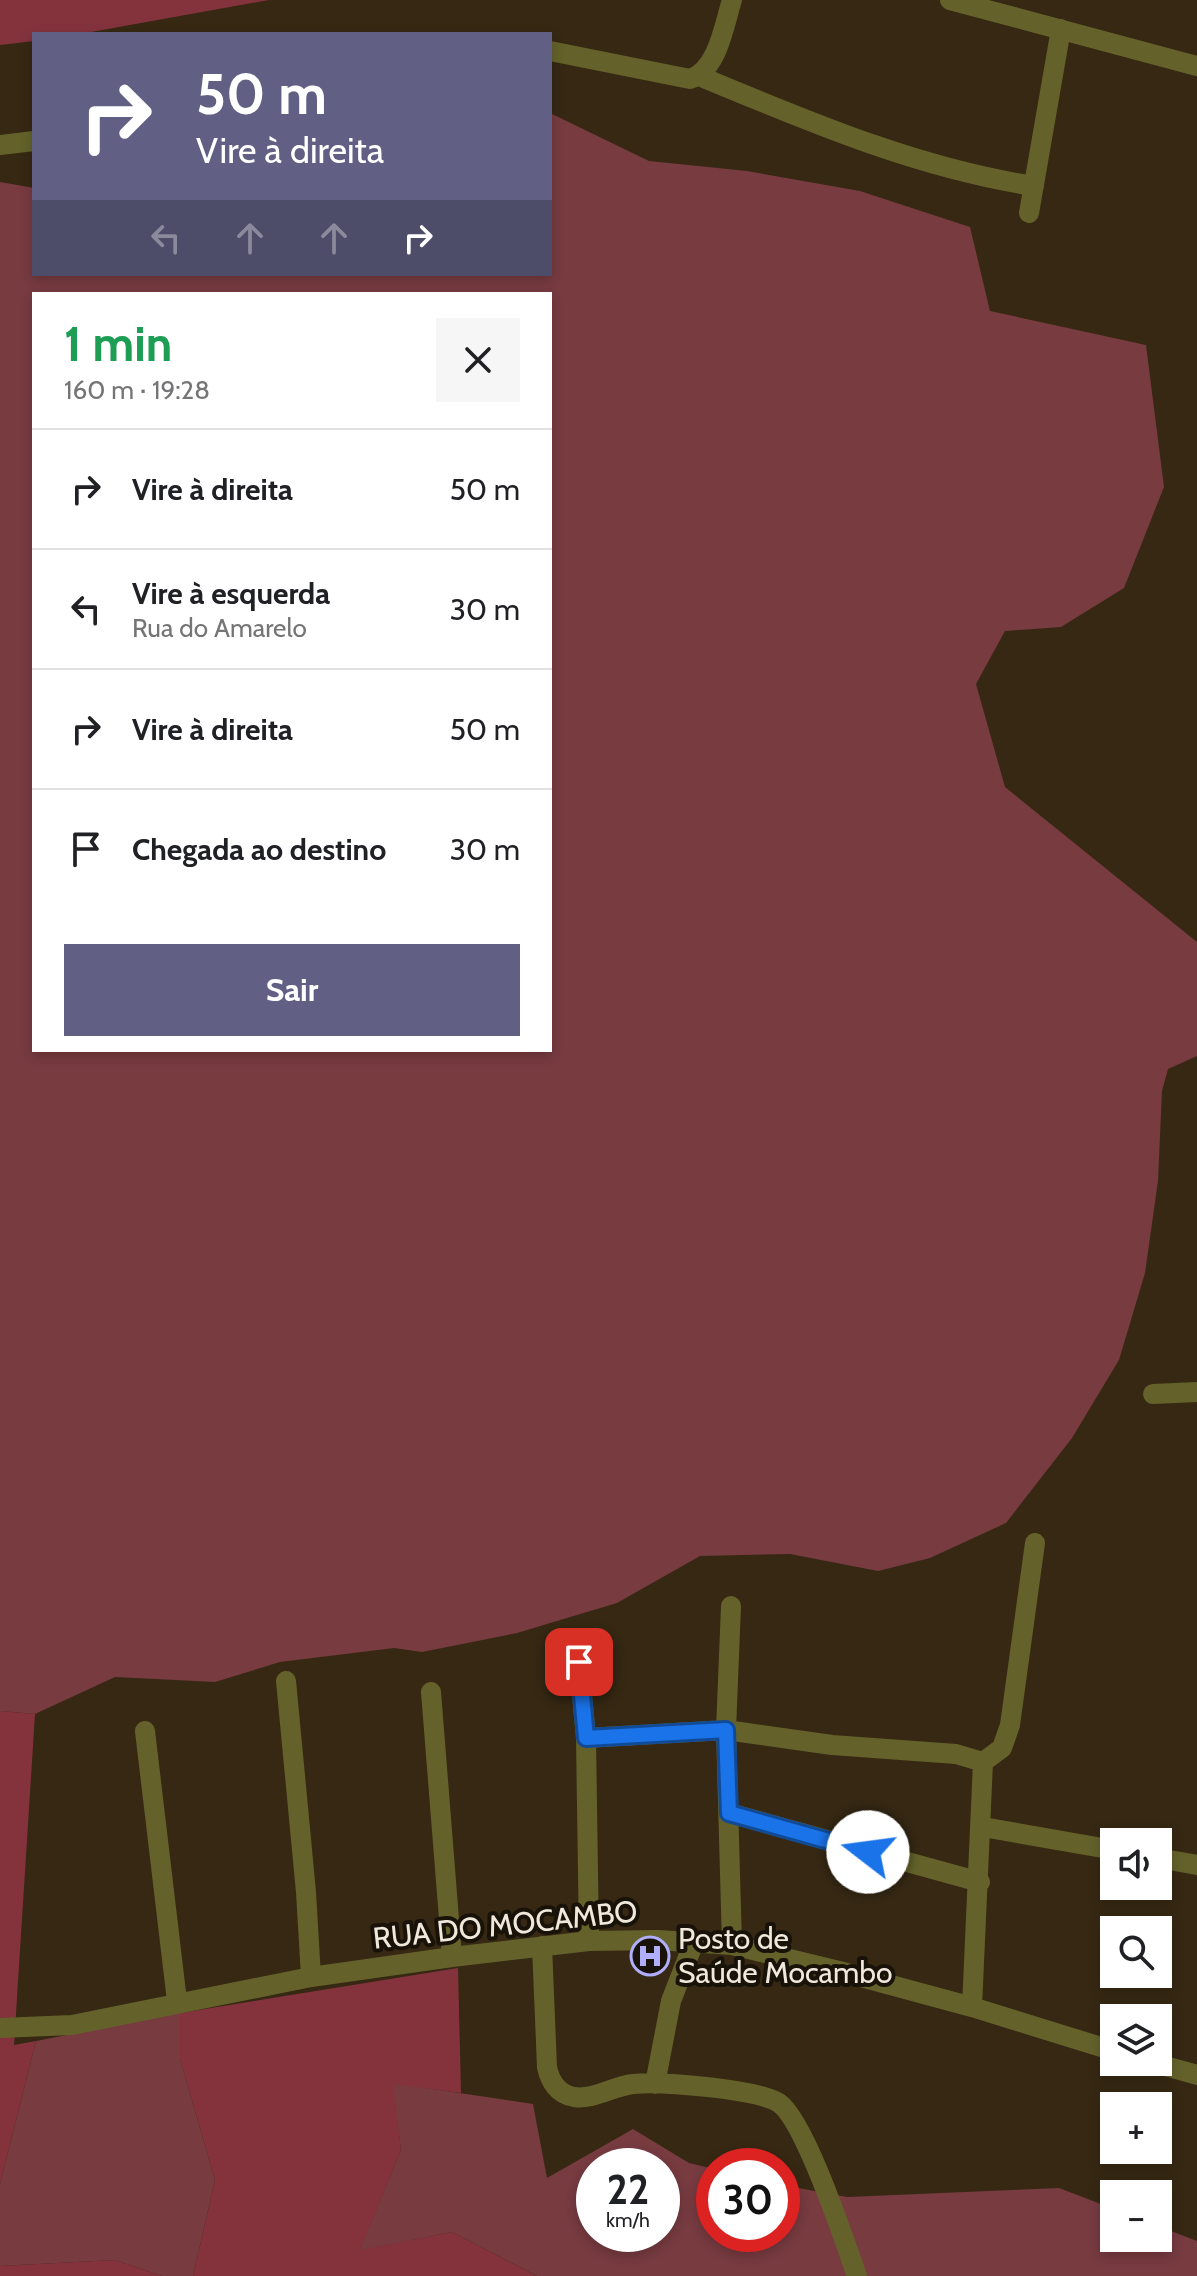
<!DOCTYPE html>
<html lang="pt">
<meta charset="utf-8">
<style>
:root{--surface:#fff;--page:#f6f6f6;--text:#202124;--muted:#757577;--line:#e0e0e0;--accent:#616084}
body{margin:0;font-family:Cabin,sans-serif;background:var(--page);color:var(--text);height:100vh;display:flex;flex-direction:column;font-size:30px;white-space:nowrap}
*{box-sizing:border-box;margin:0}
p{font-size:26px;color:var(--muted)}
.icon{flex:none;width:44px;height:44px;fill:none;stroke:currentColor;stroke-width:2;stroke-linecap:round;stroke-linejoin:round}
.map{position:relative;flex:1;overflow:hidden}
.side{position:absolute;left:32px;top:292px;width:520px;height:760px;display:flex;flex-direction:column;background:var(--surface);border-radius:0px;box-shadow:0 4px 12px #0003}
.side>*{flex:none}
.banner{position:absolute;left:32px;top:32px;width:520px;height:244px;border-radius:0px;box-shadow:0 4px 12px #0003;background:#616084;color:#fff;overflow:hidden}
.controls{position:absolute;left:1100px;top:1828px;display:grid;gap:16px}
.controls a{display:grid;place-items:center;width:72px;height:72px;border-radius:0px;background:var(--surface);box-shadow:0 4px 12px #0003;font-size:40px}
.speed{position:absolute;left:576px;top:2148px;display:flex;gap:16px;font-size:40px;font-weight:700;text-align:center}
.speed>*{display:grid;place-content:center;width:104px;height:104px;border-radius:50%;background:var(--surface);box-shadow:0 4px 12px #0003;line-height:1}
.speed small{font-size:20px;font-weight:400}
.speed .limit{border:12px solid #d22;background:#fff;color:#111}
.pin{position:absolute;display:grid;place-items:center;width:68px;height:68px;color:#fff;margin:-34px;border-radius:16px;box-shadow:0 4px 12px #0006}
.me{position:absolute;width:88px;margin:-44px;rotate:285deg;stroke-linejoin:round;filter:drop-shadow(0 0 6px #0008)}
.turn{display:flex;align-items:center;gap:28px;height:168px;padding:0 32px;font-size:36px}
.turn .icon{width:104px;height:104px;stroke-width:2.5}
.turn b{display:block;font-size:56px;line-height:68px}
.lanes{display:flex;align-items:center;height:76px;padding:0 32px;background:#0003;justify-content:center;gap:40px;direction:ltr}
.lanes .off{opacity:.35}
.round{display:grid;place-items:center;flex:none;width:84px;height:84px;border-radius:0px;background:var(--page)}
.summary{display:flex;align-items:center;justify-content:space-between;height:136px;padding:0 32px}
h1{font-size:48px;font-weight:700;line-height:60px;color:#1e9e55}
.primary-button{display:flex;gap:16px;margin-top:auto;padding:16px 32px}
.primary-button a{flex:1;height:92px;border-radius:0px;background:var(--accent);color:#fff;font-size:32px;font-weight:700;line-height:92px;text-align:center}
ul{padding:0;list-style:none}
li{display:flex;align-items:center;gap:24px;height:120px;padding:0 32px;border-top:2px solid var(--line)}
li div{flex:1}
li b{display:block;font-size:30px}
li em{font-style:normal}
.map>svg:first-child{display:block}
</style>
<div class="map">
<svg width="1197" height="2276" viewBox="0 0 1197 2276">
<rect width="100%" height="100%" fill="#362813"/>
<!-- green -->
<path fill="#773b40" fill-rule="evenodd" d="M550,113L649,161L747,171L860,191L970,227L990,311L1146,345L1164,487L1124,588L1061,627L1005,631L976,684L1005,787L1197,942V1056L1168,1069L1162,1091L1158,1181L1145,1273L1119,1360L1072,1438L1006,1523L930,1558L878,1571L790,1554L700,1556L617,1603L517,1633L422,1652L394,1648L280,1662L215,1682L115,1677L35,1714L0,1711V182L34,188V274H550ZM34,294H550V1050H34Z
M180,2013V2059L215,2180L193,2276H162L115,2260L0,2266V2184L36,2041Z
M392,2083L533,2104L547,2178L633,2129L689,2163L714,2169V2234H782V2185L847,2197L1059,2188L1114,2209V2238H1158V2226L1197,2241V2276H537L452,2232L359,2251L401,2150ZM594,2166H662V2234H594Z"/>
<!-- forest -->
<path fill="#84333d" d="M0,0H269L80,34H34V41L0,45Z
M0,1711L35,1714L14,2045L36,2041L0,2184Z
M458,1968L461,2093L393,2084L401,2150L360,2250L452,2232L537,2276H193L215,2180L180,2059V2013Z
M115,2260L162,2276H0V2266Z"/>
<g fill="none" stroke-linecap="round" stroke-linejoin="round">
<!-- minor -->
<path stroke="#64622a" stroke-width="20" d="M950,0L1197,66
M550,51L690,79C718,70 724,25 732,0
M699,76C808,121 916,168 1034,186
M0,145L34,141
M1029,213L1061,29
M1153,1394L1197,1392
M731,1606L726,1730L732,1945
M579,1662L586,1738L589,1941
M286,1681L306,1892L311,1977
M431,1692L452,1957
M145,1731L177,2001
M586,1738L726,1730L832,1745L956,1754L983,1762
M983,1762L1002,1748L1010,1725L1035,1543
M729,1813L980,1882
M983,1827L1114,1850
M1158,1858L1197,1865
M542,1946L547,2067C550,2082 558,2094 574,2097C594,2100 613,2086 633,2084C660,2081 758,2089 779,2103C805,2121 845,2242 857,2276
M972,2007L983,1762
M0,2028L72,2025L311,1977L452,1957L589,1941L658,1940L732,1945L839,1971L972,2007L1114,2051
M1151,2062L1197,2075
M655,2084L671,2001L694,1942"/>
</g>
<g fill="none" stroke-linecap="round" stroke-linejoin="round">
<!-- route casing -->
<g stroke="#114b97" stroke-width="20">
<path id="route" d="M579,1662L586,1738L726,1730L729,1813L868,1852"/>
</g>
<!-- route -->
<use href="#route" stroke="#1a73e8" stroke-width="14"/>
</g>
<!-- icons -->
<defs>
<g id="hospital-ring" transform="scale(2)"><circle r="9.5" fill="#181209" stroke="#b0aefa" stroke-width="1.5"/><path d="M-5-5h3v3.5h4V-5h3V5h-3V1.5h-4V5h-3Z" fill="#b0aefa"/></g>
</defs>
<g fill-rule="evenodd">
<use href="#hospital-ring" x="650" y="1956"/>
</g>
<g text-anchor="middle" stroke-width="8" stroke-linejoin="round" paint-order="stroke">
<!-- street labels -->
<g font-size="30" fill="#f1e8dc" stroke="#181209">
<text transform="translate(505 1925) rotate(-6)" y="10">RUA DO MOCAMBO</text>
</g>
<!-- poi labels -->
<g font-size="30" fill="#f1e8dc" stroke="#181209" text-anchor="start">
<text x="678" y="1949">Posto de<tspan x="678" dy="34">Saúde Mocambo</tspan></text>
</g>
</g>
</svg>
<div class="controls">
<a><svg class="icon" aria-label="sound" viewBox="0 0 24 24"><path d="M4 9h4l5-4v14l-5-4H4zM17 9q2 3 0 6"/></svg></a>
<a><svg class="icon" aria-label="search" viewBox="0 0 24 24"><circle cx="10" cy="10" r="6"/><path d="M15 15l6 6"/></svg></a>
<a><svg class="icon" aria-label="layers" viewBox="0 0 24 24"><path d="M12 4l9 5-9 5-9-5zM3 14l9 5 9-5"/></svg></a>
<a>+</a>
<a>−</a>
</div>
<div class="speed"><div>22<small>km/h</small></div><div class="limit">30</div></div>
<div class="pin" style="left:579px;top:1662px;background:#d93025"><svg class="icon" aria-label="arrive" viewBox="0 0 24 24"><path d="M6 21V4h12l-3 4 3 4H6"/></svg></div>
<svg class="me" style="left:868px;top:1852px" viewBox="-20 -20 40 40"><circle r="19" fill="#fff"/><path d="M0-13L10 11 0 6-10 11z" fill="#1a73e8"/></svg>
<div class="banner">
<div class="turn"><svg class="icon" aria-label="right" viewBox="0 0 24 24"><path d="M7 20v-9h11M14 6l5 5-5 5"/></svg><div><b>50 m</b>Vire à direita</div></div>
<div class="lanes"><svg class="icon off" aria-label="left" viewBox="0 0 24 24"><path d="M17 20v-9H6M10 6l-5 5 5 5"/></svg><svg class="icon off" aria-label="ahead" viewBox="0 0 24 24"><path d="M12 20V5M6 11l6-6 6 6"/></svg><svg class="icon off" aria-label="ahead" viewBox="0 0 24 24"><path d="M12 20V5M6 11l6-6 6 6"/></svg><svg class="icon" aria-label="right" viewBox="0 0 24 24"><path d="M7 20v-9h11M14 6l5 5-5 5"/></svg></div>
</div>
<section class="side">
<div class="summary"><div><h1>1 min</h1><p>160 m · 19:28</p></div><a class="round"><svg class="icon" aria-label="close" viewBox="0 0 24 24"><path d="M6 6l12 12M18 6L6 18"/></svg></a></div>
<ul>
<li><svg class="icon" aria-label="right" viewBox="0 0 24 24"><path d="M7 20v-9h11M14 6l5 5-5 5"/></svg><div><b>Vire à direita</b></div><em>50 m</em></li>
<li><svg class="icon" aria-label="left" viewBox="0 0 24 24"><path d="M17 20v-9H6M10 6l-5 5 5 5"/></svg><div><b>Vire à esquerda</b><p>Rua do Amarelo</p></div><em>30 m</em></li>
<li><svg class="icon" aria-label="right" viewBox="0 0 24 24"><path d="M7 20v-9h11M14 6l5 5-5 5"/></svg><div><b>Vire à direita</b></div><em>50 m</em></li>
<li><svg class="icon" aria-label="arrive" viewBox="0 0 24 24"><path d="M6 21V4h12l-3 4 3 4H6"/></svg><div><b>Chegada ao destino</b></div><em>30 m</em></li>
</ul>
<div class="primary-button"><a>Sair</a></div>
</section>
</div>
